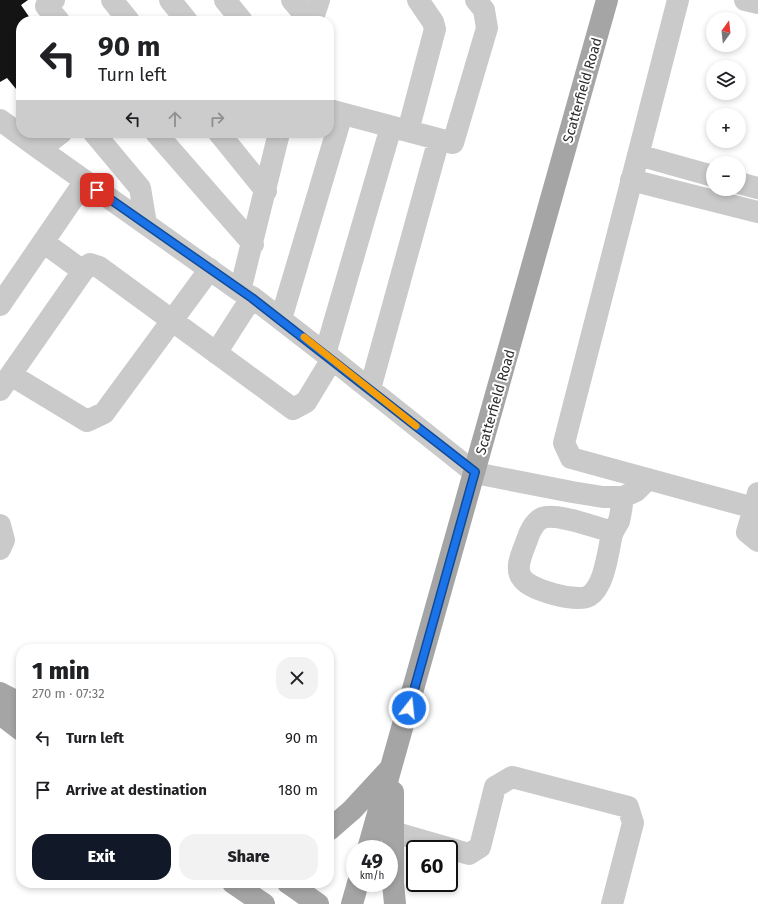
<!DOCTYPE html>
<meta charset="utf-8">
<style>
:root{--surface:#fff;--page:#f2f2f2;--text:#202124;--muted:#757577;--accent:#111827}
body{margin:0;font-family:"Fira Sans",sans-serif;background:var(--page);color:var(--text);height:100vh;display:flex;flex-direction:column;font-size:15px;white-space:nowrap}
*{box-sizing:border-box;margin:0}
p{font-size:13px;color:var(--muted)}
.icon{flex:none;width:22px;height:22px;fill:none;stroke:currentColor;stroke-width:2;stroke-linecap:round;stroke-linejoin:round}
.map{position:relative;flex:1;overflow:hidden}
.panel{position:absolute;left:16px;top:644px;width:318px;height:244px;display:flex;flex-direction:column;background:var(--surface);border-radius:16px;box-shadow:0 2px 6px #0003}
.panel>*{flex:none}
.banner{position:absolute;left:16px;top:16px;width:318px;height:122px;border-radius:16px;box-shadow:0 2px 6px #0003;background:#fff;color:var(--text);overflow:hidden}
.needle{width:26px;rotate:15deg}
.fabs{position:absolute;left:706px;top:12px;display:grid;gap:8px}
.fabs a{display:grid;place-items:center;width:40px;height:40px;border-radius:50%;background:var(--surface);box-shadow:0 2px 6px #0003;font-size:20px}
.speed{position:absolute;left:346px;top:840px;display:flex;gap:8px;font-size:20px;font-weight:700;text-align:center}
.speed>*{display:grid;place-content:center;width:52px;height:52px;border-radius:50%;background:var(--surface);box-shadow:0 2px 6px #0003;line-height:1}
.speed small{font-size:10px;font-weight:400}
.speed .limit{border:2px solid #111;border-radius:6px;background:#fff;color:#111}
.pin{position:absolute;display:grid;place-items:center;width:34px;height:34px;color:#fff;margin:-17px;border-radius:8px;box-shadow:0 2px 6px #0006}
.me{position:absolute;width:44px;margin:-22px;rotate:16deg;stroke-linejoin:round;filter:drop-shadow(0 0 3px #0008)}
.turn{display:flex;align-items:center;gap:14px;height:84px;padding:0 16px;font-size:18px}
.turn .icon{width:52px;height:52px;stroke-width:2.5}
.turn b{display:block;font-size:28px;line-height:34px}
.lanes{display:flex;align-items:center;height:38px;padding:0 16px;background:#0003;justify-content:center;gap:20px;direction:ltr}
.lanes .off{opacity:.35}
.round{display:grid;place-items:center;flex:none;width:42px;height:42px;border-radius:16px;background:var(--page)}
.overview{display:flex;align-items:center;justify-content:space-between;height:68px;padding:0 16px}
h1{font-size:24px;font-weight:800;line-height:30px}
.primary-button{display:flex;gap:8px;margin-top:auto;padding:8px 16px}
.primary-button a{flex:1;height:46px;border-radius:16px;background:var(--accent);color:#fff;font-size:16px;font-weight:800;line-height:46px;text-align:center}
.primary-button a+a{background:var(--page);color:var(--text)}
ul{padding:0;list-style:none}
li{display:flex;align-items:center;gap:12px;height:52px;padding:0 16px}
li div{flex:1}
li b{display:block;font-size:15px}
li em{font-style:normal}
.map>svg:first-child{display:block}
</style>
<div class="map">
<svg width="758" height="904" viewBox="0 0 758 904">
<rect width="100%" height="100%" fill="#fff"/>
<!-- building -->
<path fill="#141414" d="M0,0H28L21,5L32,21H21V95L7,78L0,82Z"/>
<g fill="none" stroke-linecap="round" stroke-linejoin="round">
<!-- minor -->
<path stroke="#cacaca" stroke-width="22" d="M54,0L46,6L59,21
M112,0L129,21
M170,0L187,21
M225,0L242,21
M292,0L310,21
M678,0L564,443L571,458L754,508L758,493
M745,0L758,3
M312,21L319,0
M329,110L453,143L487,28L484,10L476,0
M0,120L40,149
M408,131L435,29L433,22L418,0
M61,133L40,149L240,291L279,133
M94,133L140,188L146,224
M156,133L253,244
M219,133L266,191
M638,155L713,176
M631,180L758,212
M739,183L758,188
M83,271L90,264L99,267L293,409L306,402L332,359L475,473L572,492L603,497H623L636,491L648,479
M240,291L252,297L332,359
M0,305L85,181
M281,319L342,114
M216,353L252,297
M325,354L391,127
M11,375L87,421L104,413L210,269
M370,389L439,139
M0,390L83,271L43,242
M754,508L747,532L758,541
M0,525L4,540L0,549
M613,532C596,528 557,512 542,518C534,522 529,533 527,540C523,551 514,568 522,578C529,590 577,603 589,596C605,586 608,551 612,534C614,529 617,525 619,521C621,513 622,505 623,497
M393,832L469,854L480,847L495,787L512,777L628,807L633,823L612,904"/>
<!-- major -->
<path stroke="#a5a5a5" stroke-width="22" d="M0,693L21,704
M0,714L21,730
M393,792V883L395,904
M329,830L352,810L389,770
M368,849L607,0
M233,883L264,904
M288,883L318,904
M352,904L358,883"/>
</g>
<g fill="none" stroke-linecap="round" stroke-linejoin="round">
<!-- route casing -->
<g stroke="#114b97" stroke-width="10">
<path id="route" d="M97,190L252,298L475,472L409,708"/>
</g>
<!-- route -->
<use href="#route" stroke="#1a73e8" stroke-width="7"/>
<!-- slow -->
<path stroke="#f59e0b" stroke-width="7" d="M304,337L416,426"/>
</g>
<g text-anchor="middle" stroke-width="4" stroke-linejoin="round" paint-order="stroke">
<!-- street labels -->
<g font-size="14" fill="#2d2d2d" stroke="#fff">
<text transform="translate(582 90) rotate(-74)" y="5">Scatterfield Road</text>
<text transform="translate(495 402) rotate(-74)" y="5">Scatterfield Road</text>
</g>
</g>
</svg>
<div class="fabs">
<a><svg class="needle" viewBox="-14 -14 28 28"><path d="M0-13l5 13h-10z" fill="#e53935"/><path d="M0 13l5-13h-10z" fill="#757577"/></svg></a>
<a><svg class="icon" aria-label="layers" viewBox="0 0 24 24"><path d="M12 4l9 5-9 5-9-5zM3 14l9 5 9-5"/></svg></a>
<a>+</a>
<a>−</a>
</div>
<div class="speed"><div>49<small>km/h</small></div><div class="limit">60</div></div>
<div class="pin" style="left:97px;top:190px;background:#d93025"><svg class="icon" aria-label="arrive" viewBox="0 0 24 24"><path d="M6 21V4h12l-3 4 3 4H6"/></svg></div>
<svg class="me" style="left:409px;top:708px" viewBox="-20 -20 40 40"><circle r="17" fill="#1a73e8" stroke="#fff" stroke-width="3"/><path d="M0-11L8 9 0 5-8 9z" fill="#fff"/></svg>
<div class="banner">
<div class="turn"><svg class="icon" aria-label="left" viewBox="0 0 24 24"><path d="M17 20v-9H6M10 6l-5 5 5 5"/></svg><div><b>90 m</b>Turn left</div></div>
<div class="lanes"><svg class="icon" aria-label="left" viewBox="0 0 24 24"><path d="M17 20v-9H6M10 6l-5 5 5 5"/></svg><svg class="icon off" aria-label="ahead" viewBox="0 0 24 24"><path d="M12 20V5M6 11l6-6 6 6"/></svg><svg class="icon off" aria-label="right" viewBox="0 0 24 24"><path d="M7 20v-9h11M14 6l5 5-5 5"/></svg></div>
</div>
<section class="panel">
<div class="overview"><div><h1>1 min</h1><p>270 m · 07:32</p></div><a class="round"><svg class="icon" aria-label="close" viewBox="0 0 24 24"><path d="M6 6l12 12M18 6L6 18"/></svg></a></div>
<ul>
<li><svg class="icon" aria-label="left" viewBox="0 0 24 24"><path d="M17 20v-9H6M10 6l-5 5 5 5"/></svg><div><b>Turn left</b></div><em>90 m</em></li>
<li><svg class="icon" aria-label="arrive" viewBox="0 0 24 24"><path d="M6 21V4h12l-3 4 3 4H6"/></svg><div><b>Arrive at destination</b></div><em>180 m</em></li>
</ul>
<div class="primary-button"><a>Exit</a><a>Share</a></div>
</section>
</div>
